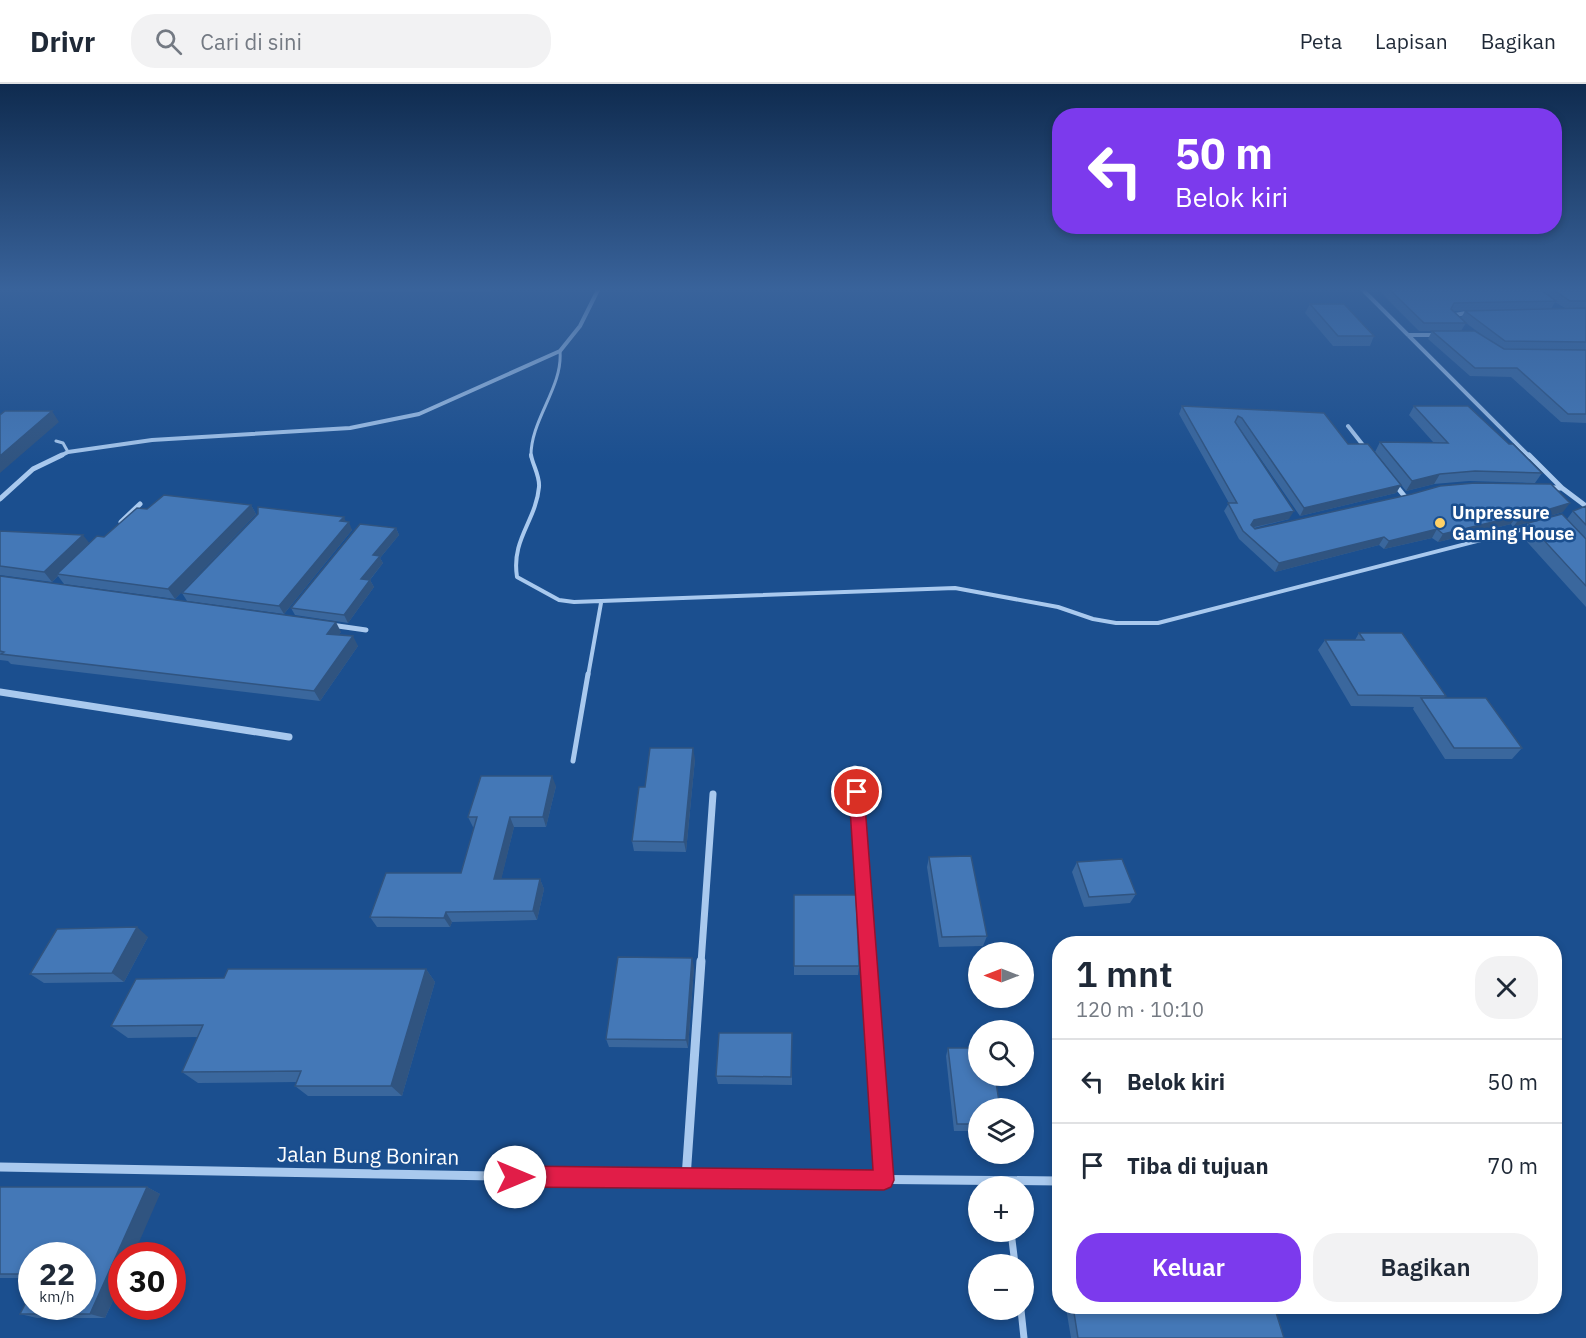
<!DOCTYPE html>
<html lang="id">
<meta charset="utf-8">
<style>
:root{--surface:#fff;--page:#f2f2f3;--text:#1f2937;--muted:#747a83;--line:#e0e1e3;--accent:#7c3aed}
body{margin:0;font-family:"IBM Plex Sans",sans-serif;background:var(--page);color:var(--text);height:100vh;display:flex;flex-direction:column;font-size:22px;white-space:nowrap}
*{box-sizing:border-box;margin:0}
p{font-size:20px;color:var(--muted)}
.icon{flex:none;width:33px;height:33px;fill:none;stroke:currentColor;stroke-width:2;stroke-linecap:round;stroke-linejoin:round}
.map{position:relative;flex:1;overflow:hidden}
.drawer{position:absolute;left:1052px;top:852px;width:510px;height:378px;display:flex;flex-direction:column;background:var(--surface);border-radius:24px;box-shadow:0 3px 9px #0003}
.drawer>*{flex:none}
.hud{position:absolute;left:1052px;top:24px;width:510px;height:126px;border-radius:24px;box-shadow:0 3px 9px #0003;background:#7c3aed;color:#fff;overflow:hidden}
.needle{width:39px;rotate:270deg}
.controls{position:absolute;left:968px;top:858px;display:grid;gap:12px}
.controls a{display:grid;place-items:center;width:66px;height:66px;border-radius:50%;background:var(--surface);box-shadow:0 3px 9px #0003;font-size:30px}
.speed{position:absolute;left:18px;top:1158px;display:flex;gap:12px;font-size:30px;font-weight:700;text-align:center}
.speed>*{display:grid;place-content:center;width:78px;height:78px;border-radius:50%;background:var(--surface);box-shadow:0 3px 9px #0003;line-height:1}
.speed small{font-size:15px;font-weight:400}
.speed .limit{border:9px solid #d22;background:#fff;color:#111}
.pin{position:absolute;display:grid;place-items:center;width:51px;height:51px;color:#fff;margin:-26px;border:3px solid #fff;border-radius:50%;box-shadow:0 2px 6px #0007}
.me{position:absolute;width:66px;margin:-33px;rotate:90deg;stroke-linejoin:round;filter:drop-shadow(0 0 4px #0008)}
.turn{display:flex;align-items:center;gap:21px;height:126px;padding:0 24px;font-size:27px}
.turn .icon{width:78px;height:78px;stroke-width:2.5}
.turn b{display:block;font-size:42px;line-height:51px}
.round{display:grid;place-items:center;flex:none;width:63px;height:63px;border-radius:24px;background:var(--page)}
.overview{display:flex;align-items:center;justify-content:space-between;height:102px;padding:0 24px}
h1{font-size:36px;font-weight:600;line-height:45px}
.cta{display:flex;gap:12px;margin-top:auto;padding:12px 24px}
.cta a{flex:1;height:69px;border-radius:24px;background:var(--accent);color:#fff;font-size:24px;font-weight:600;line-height:69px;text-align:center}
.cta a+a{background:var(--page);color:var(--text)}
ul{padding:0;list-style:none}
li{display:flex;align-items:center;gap:18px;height:84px;padding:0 24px;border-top:2px solid var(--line)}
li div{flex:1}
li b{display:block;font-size:22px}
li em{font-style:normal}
header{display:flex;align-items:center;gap:36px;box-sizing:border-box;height:84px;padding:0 30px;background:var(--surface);border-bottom:2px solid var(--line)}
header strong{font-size:28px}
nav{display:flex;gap:33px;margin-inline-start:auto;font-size:21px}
.search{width:420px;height:54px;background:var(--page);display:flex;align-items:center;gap:15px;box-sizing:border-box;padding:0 21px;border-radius:24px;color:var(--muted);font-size:22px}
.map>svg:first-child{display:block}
</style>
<header>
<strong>Drivr</strong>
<div class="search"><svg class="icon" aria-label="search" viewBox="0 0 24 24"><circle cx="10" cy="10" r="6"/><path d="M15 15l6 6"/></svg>Cari di sini</div>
<nav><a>Peta</a><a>Lapisan</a><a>Bagikan</a></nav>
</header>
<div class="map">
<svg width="1586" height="1254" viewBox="0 0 1586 1254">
<rect width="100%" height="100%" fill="#1b4f8f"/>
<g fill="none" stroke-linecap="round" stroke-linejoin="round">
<!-- lane-far3 -->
<path stroke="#a9c9ee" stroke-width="3" d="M56,357L63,359L68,368
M531,373C530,336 563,304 560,267"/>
<!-- lane-far2 -->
<path stroke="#a9c9ee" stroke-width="4" d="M531,371C533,382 540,392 539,403C536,437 511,455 517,493L559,516L574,518L955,504L1058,523L1093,535L1116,539H1158L1528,444
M588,592L601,519"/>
<!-- lane-far1 -->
<path stroke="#a9c9ee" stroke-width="5" d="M573,677L588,590"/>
<!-- lane -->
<path stroke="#a9c9ee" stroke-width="7" d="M1011,1148L1015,1180
M1021,1226L1024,1254"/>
<!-- street-far3 -->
<path stroke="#a9c9ee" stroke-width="4" d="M1361,204L1530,373
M1450,232L1471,228
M1408,251H1438
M1348,342L1366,365
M58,373L68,368L152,356L350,344L419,330L560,267L580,242L599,204"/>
<!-- street-far2 -->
<path stroke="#a9c9ee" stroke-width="5" d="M1529,371L1562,404L1586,422
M1393,398L1406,414
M1547,404H1562
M0,415L33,385L62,371
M121,438L140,420
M331,541L366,546"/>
<!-- street-far1 -->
<path stroke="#a9c9ee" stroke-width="7" d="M0,608L289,653
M855,685L869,879
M701,879L713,710"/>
<!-- street -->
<path stroke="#a9c9ee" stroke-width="9" d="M869,877L884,1096
M0,1083L494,1092L1059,1097
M686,1094L701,877"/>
</g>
<!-- wall -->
<path fill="#3a679d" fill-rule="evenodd" d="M289,204H493L491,208H290Z
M1382,204H1586V339L1561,338L1511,293L1470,292L1428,255L1432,247L1482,251L1466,239L1461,247H1419L1380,208ZM1555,218L1565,224L1577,225L1465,227L1461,234L1453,227L1551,225Z
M1310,220L1374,252L1370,262H1333L1305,229Z
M1182,322L1324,329L1348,360L1401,401L1396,409L1300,432L1238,342L1237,341L1289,435L1254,444L1255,445L1563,428L1513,443L1511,440L1438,458L1432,454L1384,465L1379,461L1275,488L1239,455L1224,427L1229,419L1179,330Z
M1414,322L1542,389L1535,399L1469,397L1434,400L1406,407L1375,368L1380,358L1434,359L1409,331Z
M251,421L256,430L175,515L64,500L58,492L52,498L0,491V447L89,459L104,453L147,425Z
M1586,422V523L1520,450L1528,439L1567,435L1573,427Z
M258,430L346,438L352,446L284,530L187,517L182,509Z
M396,444L399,451L380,474L383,479L370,496L374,503L348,539L295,531L291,524Z
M0,492L341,548L338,551L358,562L320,617L11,580L8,577L0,576Z
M1359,549L1446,612L1444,614L1522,664L1512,675H1445L1413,625L1414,623L1351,622L1318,566L1325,556H1355Z
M695,675L686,768L634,767L632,757L645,703Z
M556,702L546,743H514L501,795H540L544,805L537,836L452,838L450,843H377L370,833L461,789L474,743H473L468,733Z
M929,773L987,852L983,862L939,863L927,783Z
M1077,778L1136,810L1130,819L1084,823L1072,788Z
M794,811L859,882L858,891H794Z
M148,853L124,898L44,899L30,890Z
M694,883L688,964L609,963L606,955Z
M426,885L435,898L402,1012H308L295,1002L297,998L198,999L182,988L198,953L128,954L111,942L224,894Z
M792,949V1001L718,1000L716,992Z
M948,964L978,1024V1047H954L946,972Z
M0,1103H147L160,1110L122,1172V1197L105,1234H37L20,1230L82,1222L32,1172V1194H0Z
M1069,1222H1274L1284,1254H1071L1066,1224Z"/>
<!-- shaded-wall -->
<path fill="#305480" d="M52,327L59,338L0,389V372Z
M1440,390L1434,400L1406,407L1412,397Z
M1401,401L1396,409L1300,432L1304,424Z
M1570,419L1563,428L1513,443L1520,434Z
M251,421L256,430L175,515L168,505Z
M1294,427L1289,435L1250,444L1247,450L1254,436Z
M1517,432L1511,440L1438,458L1443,450Z
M344,433L347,440L349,438L352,446L284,530L279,522Z
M396,444L399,451L380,474L383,479L365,502L361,495L373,471Z
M1437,445L1432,454L1384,465L1389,457Z
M83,451L91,461L57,490L58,492L52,498L44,488Z
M1384,453L1379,461L1275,488L1279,479Z
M370,496L374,503L348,539L344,531Z
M336,538L341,548L332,560L327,550Z
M353,552L358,562L320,617L314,607Z
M693,664L695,675L686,768L684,758Z
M552,692L556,702L546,743L543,733Z
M510,733L514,743L499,805L494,795Z
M540,795L544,805L537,836L533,827Z
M446,828L452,838L450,843L444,834Z
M137,843L148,853L124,898L112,889Z
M692,874L694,883L688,964L686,956Z
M426,885L435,898L402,1012L391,1002Z
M147,1103L160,1110L133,1172H122V1197L105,1234L90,1230Z"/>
<!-- building -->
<path fill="#4478b7" stroke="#305480" stroke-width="1.5" d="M1388,204H1538L1556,217L1454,219L1451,225L1466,239H1424Z
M1551,204H1586V217H1570Z
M1310,220H1344L1374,252H1338Z
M1586,224V258L1505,257L1465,227Z
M1432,247H1475L1504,265L1586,266V330H1568L1517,284H1475Z
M1182,322L1324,329L1348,360H1368L1401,401L1304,424L1242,334L1238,332L1235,338L1294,427L1254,436L1251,441L1255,445L1412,410L1440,402L1475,399L1551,400L1570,419L1520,434L1517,432L1443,450L1437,445L1389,457L1384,453L1279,479L1243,447L1228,419H1237Z
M1414,322H1468L1509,360H1513L1542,389L1475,387L1440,390L1412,397L1380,358L1448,359Z
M5,327H52L0,372V331Z
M164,411L251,421L168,505L57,490L97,452L104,453L137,424L147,425Z
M1586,422V441L1573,427Z
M258,423L344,433L340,437L349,438L279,522L182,509L258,430Z
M1562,430L1586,455V502L1528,439Z
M360,440L396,444L373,471L380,472L361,495L370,496L344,531L291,524Z
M0,447L83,451L44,488L0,482Z
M0,492L336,538L327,550L353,552L314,607L1,570L4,568L0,567Z
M1359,549H1402L1446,612L1358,611L1325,556H1364Z
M1421,614H1486L1522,664H1454Z
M650,664H693L684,758L632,757L639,703H645Z
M481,692H552L543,733H510L494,795H540L533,827L446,828L444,834L370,833L386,789H461L477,733H468Z
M971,772L987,852L942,853L929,773Z
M1122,775L1136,810L1089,813L1077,778Z
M794,811H856L859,882H794Z
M137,843L112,889L30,890L57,845Z
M618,873L692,874L686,956L606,955Z
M228,885H426L391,1002H295L301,987L182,988L203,941L111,942L136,895L224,894Z
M719,949H792L791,993L716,992Z
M948,964H978V992H995L1000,1024H978V1040H957Z
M0,1103H147L90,1230H20L32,1207V1222H82V1172H32V1190H0Z
M1073,1222H1274L1284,1254H1078Z"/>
<!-- sky -->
<linearGradient id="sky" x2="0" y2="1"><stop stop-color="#0f2b4f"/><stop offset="0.54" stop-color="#39639b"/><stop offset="1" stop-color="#39639b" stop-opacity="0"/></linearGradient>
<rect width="1586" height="380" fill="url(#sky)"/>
<!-- route -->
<path fill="#e11d48" stroke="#92132f" stroke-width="1.5" d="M857,702L864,708L894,1096L891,1103L884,1106L515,1103L508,1100L505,1093L508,1085L515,1082L873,1086L849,708Z"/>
<!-- markers -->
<circle fill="#ffd166" stroke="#1b4f8f" stroke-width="2" cx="1440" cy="439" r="6"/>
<g text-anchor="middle" stroke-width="5" stroke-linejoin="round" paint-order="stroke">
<!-- poi labels -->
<g font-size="18" font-weight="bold" fill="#fff" stroke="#1b4f8f" text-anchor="start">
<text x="1452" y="435">Unpressure<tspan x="1452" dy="21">Gaming House</tspan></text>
</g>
<!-- near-street labels -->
<g font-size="21" fill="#fff" stroke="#1b4f8f">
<text transform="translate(368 1072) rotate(1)" y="7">Jalan Bung Boniran</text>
</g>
</g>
</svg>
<div class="controls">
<a><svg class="needle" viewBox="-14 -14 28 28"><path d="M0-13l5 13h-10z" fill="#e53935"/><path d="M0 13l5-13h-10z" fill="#747a83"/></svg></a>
<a><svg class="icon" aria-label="search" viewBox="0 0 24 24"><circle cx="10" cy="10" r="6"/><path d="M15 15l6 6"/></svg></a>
<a><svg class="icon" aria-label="layers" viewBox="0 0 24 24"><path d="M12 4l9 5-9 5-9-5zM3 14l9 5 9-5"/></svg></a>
<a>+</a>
<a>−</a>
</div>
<div class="speed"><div>22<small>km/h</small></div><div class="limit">30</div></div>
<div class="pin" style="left:857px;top:708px;background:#d93025"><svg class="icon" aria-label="arrive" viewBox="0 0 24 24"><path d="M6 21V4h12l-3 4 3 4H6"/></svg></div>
<svg class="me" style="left:515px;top:1093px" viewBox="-20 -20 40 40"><circle r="19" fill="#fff"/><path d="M0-13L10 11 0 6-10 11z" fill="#e11d48"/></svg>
<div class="hud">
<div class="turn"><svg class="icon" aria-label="left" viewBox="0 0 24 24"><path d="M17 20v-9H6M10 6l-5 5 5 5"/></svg><div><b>50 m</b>Belok kiri</div></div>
</div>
<section class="drawer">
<div class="overview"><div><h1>1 mnt</h1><p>120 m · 10:10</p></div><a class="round"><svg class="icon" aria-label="close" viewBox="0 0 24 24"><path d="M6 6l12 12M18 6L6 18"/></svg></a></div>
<ul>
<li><svg class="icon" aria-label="left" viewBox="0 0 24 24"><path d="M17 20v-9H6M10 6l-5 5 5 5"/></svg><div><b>Belok kiri</b></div><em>50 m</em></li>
<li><svg class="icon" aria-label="arrive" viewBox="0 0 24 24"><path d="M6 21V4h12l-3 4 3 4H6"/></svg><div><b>Tiba di tujuan</b></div><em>70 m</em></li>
</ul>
<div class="cta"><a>Keluar</a><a>Bagikan</a></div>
</section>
</div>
